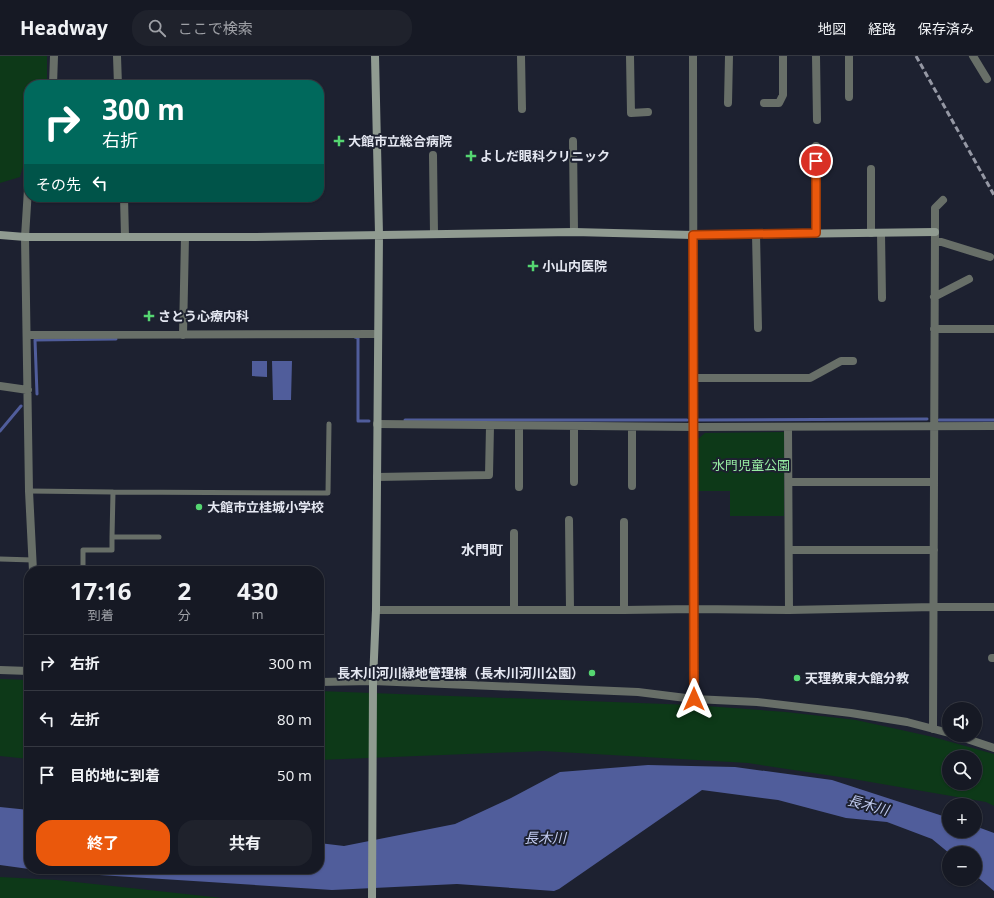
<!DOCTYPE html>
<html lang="ja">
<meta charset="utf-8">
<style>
:root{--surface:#161924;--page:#1f222c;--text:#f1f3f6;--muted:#9ea0a6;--line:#353841;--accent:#ea580c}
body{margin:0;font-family:"Open Sans","Noto Sans JP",sans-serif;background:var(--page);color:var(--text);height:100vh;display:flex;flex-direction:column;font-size:15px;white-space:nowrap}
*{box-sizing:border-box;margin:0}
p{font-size:13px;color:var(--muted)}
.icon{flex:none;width:22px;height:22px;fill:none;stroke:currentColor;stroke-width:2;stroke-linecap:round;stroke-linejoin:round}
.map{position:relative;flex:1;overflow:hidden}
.drawer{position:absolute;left:24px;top:510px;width:300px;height:308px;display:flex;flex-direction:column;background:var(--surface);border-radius:16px;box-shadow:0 1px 3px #0004,0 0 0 1px var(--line)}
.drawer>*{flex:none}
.top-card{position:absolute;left:24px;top:24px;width:300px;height:122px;border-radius:16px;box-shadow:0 1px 3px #0004,0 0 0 1px var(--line);background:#00695c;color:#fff;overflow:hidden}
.fabs{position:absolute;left:942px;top:646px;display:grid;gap:8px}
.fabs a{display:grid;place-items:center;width:40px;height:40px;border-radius:50%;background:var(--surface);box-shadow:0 1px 3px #0004,0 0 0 1px var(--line);font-size:20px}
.pin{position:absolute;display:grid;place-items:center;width:34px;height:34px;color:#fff;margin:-17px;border:2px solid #fff;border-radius:50%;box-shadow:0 1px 4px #0007}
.me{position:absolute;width:44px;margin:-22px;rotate:0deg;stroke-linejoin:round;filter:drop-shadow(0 0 3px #0008)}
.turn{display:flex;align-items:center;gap:14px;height:84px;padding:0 12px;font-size:18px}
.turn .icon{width:52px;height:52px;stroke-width:2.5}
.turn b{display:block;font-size:28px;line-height:34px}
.then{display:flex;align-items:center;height:38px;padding:0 12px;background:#0003;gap:8px;font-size:15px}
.eta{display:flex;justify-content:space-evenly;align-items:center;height:68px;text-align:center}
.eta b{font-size:24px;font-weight:700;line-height:28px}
.button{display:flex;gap:8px;margin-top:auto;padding:8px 12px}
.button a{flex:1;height:46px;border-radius:16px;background:var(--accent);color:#fff;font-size:16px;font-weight:700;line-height:46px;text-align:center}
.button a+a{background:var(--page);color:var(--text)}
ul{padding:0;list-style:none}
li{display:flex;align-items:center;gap:12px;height:56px;padding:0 12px;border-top:1px solid var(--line)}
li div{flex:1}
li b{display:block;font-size:15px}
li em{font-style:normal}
header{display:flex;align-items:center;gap:24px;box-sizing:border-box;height:56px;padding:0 20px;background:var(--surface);border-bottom:1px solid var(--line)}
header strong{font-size:19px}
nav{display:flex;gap:22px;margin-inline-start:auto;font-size:14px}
.search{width:280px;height:36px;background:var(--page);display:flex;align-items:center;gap:10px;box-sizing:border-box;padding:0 14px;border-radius:16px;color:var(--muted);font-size:15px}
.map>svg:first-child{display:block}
</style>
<header>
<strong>Headway</strong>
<div class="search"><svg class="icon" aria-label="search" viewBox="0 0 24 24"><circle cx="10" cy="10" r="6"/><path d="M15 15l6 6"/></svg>ここで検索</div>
<nav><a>地図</a><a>経路</a><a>保存済み</a></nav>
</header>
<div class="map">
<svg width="994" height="842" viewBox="0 0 994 842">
<rect width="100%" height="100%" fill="#1d2130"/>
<!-- green -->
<path fill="#0d3918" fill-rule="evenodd" d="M0,0H47V29H29V90L20,121L0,127Z
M784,376V460H730V435H698V383L705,377Z
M0,623L29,624V703L0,700Z
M319,635L692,649L786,656L856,664L933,681L994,698V750L986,746L853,723L748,707L543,695L319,704ZM949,701H975V727H949Z
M0,821L57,824L222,842H0Z"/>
<!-- water -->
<path fill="#505d9b" d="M252,305H267V321L252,320Z
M272,305H292L291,344H273Z
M648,709L735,711L832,724L949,762V775H975V770L994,777V835L975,819V797H949L932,783L887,766L846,762L778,744L702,734L559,833L554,835L457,828L332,834L68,817L31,813H319V787L344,790L455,768L511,742L560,716Z
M0,751L29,754V813L0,809Z"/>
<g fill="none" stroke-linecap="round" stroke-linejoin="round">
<!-- stream -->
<path stroke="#505d9b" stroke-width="3" d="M355,281L358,282V365H369
M37,338L35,284L116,283
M405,364H687
M697,364L927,363
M939,364H994
M0,375L21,350"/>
<!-- lane -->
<path stroke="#686f68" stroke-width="5" d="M29,435L113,436L112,481
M113,436L328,437L329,368
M0,503L33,504
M83,515V494H112V481H159"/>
<!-- street -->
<path stroke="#686f68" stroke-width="8" d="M117,0L118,29
M521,0L522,53
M630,0L631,57L648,56
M693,0L694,643
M816,0L817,64
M849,0V41
M973,0L987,23
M53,29L54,0
M728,47L729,0
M764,47H779L783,39V0
M573,85L574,176
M433,99L434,178
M29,117L25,181L29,435L33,515
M124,141L125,181
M816,177V90
M871,177V113
M881,177L882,242
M756,178L758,272
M935,184L990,201
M934,241L969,223
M934,273H994
M27,279L378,278
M183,279L185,181
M694,322H810L841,305H853
M0,330L28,334
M377,368L694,371L994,370
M519,370V431
M788,371L789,554
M377,421L489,419L490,370
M574,426V371
M789,426H933
M632,430V371
M569,464L570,554
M514,477V554
M789,494H934
M376,554H624L694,553L789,554L934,551H994
M624,554V466
M992,602H994
M0,614L29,615
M319,626L373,625L638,636L694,643L757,646L851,657L907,666L949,677
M933,673L935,176V152L943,144
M955,679L994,692"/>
<!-- secondary -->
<path stroke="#909b91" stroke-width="8" d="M0,179L25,181H256L574,176L693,179L935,176
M372,842L373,625L376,554L379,178L375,0"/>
<!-- rail -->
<path stroke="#9598a4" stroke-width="3" stroke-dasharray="6 3" stroke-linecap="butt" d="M916,0L994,139"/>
</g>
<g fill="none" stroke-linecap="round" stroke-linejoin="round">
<!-- route casing -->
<g stroke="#983908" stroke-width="10">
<path id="route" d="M694,643L693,179L816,177V105"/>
</g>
<!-- route -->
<use href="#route" stroke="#ea580c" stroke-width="7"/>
</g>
<!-- markers -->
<g fill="#55d671" stroke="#1d2130" stroke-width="1.5">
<path d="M337 79h4v4h4v4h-4v4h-4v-4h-4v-4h4z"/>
<path d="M469 94h4v4h4v4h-4v4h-4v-4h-4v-4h4z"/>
<path d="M531 204h4v4h4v4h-4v4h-4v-4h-4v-4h4z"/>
<path d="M147 254h4v4h4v4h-4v4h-4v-4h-4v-4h4z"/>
<circle cx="199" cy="451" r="4"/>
<circle cx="592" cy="617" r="4"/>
<circle cx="797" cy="622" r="4"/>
</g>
<g text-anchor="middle" stroke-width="4" stroke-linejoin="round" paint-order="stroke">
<!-- poi labels -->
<g font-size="13" font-weight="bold" fill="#e4e7f1" stroke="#1d2130" text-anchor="start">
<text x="348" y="90">大館市立総合病院</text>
<text x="480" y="105">よしだ眼科クリニック</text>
<text x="542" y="215">小山内医院</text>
<text x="158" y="265">さとう心療内科</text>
<text x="207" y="456">大館市立桂城小学校</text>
<text x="584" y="622" text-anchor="end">長木川河川緑地管理棟（長木川河川公園）</text>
<text x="805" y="627">天理教東大館分教</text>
</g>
<!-- park labels -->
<g font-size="13" fill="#97eca3" stroke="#1d2130">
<text x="751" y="414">水門児童公園</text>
</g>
<!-- neighbourhood labels -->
<g font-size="14" font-weight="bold" fill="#e4e7f1" stroke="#1d2130">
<text x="482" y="499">水門町</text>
</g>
<!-- water labels -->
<g font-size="14" font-style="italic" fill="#c0caee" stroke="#1d2130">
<text transform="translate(868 749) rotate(15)" y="5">長木川</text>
<text x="545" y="787">長木川</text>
</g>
</g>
</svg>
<div class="fabs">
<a><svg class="icon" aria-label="sound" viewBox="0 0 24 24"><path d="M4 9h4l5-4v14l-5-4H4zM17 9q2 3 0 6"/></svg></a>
<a><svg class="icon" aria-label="search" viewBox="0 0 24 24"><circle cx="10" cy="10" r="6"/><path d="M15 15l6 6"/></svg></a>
<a>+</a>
<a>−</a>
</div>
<div class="pin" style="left:816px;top:105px;background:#d93025"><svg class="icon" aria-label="arrive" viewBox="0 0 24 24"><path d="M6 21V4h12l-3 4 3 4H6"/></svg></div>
<svg class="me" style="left:694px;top:643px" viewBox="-20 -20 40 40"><path d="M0-17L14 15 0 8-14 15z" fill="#ea580c" stroke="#fff" stroke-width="4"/></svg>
<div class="top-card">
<div class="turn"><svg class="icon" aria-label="right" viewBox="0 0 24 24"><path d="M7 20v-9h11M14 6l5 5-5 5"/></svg><div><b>300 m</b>右折</div></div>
<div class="then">その先<svg class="icon" aria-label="left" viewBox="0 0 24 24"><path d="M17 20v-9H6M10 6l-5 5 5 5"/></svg></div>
</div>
<section class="drawer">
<div class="eta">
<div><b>17:16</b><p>到着</p></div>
<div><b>2</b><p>分</p></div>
<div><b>430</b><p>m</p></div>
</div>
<ul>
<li><svg class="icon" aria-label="right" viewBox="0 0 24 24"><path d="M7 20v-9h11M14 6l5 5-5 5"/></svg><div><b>右折</b></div><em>300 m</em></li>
<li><svg class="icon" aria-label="left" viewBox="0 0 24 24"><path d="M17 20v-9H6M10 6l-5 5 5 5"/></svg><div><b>左折</b></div><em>80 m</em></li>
<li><svg class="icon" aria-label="arrive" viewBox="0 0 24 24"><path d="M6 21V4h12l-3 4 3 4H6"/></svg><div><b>目的地に到着</b></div><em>50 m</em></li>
</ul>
<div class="button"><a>終了</a><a>共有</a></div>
</section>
</div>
